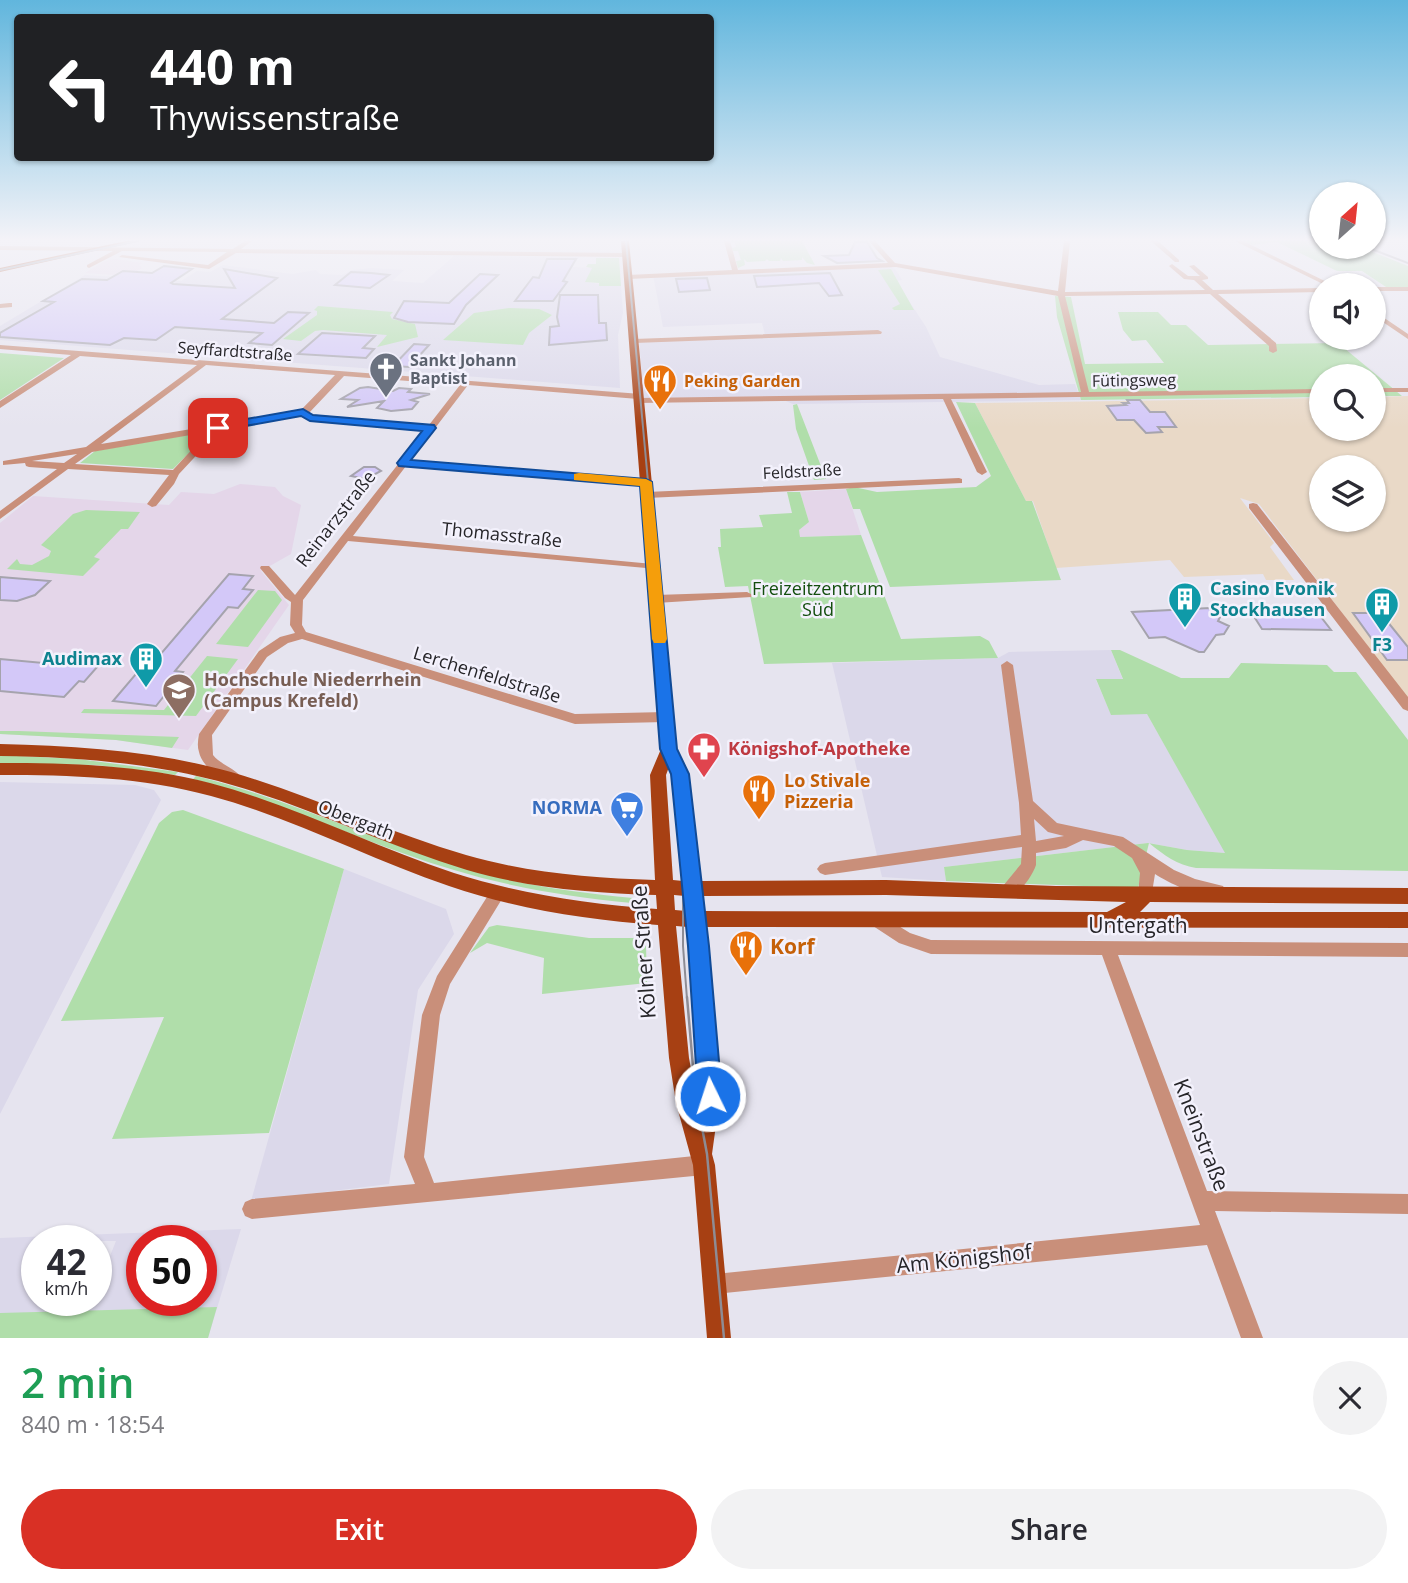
<!DOCTYPE html>
<meta charset="utf-8">
<style>
:root{--surface:#fff;--page:#f2f2f3;--text:#2b2b33;--muted:#7c7c81;--accent:#d93025}
body{margin:0;font-family:"Open Sans",sans-serif;background:var(--page);color:var(--text);height:100vh;display:flex;flex-direction:column;font-size:26px;white-space:nowrap}
*{box-sizing:border-box;margin:0}
p{font-size:23px;color:var(--muted)}
.icon{flex:none;width:38px;height:38px;fill:none;stroke:currentColor;stroke-width:2;stroke-linecap:round;stroke-linejoin:round}
.map{position:relative;height:1338px;overflow:hidden}
.panel{display:flex;flex-direction:column;background:var(--surface);flex:1}
.panel>*{flex:none}
.banner{position:absolute;left:14px;top:14px;width:700px;height:147px;border-radius:7px;box-shadow:0 2px 5px #0004;background:#202124;color:#fff;overflow:hidden}
.needle{width:46px;rotate:27deg}
.controls{position:absolute;left:1309px;top:182px;display:grid;gap:14px}
.controls a{display:grid;place-items:center;width:77px;height:77px;border-radius:50%;background:var(--surface);box-shadow:0 2px 5px #0004;font-size:35px}
.speed{position:absolute;left:21px;top:1225px;display:flex;gap:14px;font-size:35px;font-weight:700;text-align:center}
.speed>*{display:grid;place-content:center;width:91px;height:91px;border-radius:50%;background:var(--surface);box-shadow:0 2px 5px #0004;line-height:1}
.speed small{font-size:18px;font-weight:400}
.speed .limit{border:10px solid #d22;background:#fff;color:#111}
.pin{position:absolute;display:grid;place-items:center;width:60px;height:60px;color:#fff;margin:-30px;border-radius:14px;box-shadow:0 4px 10px #0006}
.me{position:absolute;width:77px;margin:-38px;rotate:356deg;stroke-linejoin:round;filter:drop-shadow(0 0 5px #0008)}
.turn{display:flex;align-items:center;gap:24px;height:147px;padding:0 21px;font-size:32px}
.turn .icon{width:91px;height:91px;stroke-width:2.5}
.turn b{display:block;font-size:49px;line-height:60px}
.round{display:grid;place-items:center;flex:none;width:74px;height:74px;border-radius:37px;background:var(--page)}
.summary{display:flex;align-items:center;justify-content:space-between;height:119px;padding:0 21px}
h1{font-size:42px;font-weight:600;line-height:52px;color:#1e9e55}
.button{display:flex;gap:14px;margin-top:auto;padding:14px 21px}
.button a{flex:1;height:80px;border-radius:42px;background:var(--accent);color:#fff;font-size:28px;font-weight:600;line-height:80px;text-align:center}
.button a+a{background:var(--page);color:var(--text)}
.map>svg:first-child{display:block}
</style>
<div class="map">
<svg width="1408" height="1338" viewBox="0 0 1408 1338">
<rect width="100%" height="100%" fill="#e6e4ef"/>
<!-- built -->
<path fill="#dbd8ea" fill-rule="evenodd" d="M454,256L579,257L573,267L593,268L586,282L600,284V286H621L623,313L618,335L620,388L0,340V326L85,275L181,281L197,271L210,272L223,265L292,274L316,270L320,274L342,275L352,270L372,268L404,270L392,281L423,283Z
M886,264L896,270L902,280L896,281L926,327L940,357L1039,385L1075,384L1081,400L793,404L776,397L644,399L639,340L765,335L762,323L663,327L653,275Z
M1111,650L1123,680H1096L1111,714H1147L1226,853L1187,850L1148,843L944,867L946,881L882,877L832,663L998,658L1009,652Z
M0,782L135,785L154,790L161,800L0,1114Z
M344,869L446,909L454,934L418,990L389,1184L251,1201Z
M241,1229L208,1338H0V1238ZM37,1241H116L96,1291V1300H37ZM142,1241H201V1300H142Z"/>
<!-- industrial -->
<path fill="#e9d9c7" fill-rule="evenodd" d="M1408,396V699L1259,504L1240,498L1274,543L1270,547L1294,580H1266L1263,574L1184,577L1170,560L1056,568L1033,501H1026L975,403L1321,398V429H1374V397ZM1321,467H1374V520H1321Z"/>
<!-- education -->
<path fill="#e4d6e9" d="M115,259L142,263L139,265L142,268L129,276L85,273L105,261Z
M240,484L275,487L283,496L301,505L291,554L261,571L289,605L188,750L116,740L0,734V523L33,496L169,505L181,492L214,494Z
M846,489L861,535L800,537L799,530L809,522L800,492Z"/>
<!-- green -->
<path fill="#b0deaa" d="M729,241H802L815,265L807,263L802,257V260L783,261L781,258L780,261H769L767,259L765,261L747,262L744,259L745,265L738,268L736,261L741,260L738,251H733L732,248L736,247L735,243Z
M1242,241H1321V247H1360L1408,266V287H1386L1362,271H1337L1277,242L1252,245Z
M596,258H619L621,286H599V283L585,282L592,268L586,267L588,264H596Z
M891,269L914,310H894L892,308L900,304L878,270Z
M1055,296L1071,297L1085,364L1164,363L1146,340L1132,341L1123,330L1118,312H1158L1171,325H1186L1208,345L1338,343L1402,396H1374V376H1321V397L1081,400L1057,317Z
M318,306L393,312L390,315L392,319L415,324L418,337L377,347L387,335L323,330L315,331L301,341L283,339L317,315V311L314,310Z
M509,308L539,309L552,315L529,333L523,345L443,340L474,313Z
M0,353L64,358L0,400Z
M956,402L975,403L1026,501H1032L1061,580L890,587L860,509H853L846,489L854,487L877,492L976,487L991,476Z
M797,404L826,479L814,480L796,429L793,405Z
M198,433L205,435V437L173,469L80,463L95,451Z
M787,492H800L809,522L799,530L800,537L861,535L901,639L980,636L989,641L998,658L764,664L748,586L725,587L718,547H721L720,529L763,527L759,515L792,513Z
M86,510L140,512L128,529H121L94,557L100,559L83,576L7,569L17,559L20,564L32,565L49,556L51,551L41,545L73,514Z
M258,590L275,591L282,600L248,647L216,644Z
M1111,650H1120L1181,678H1229L1241,663L1327,665L1334,672H1356L1408,740V871L1196,868C1177,865 1164,855 1149,843L1138,888L946,881L944,867L1148,843L1187,850L1225,853L1147,714L1111,715L1096,679H1123Z
M207,656L238,659L196,716L81,713L84,709L164,710Z
M0,731H19L179,737L172,748L116,740L0,734Z
M0,755L78,759L178,772L175,775L96,765L0,764Z
M196,776C285,798 367,837 454,865C512,884 572,892 633,898L632,903C572,897 513,888 454,870C366,844 283,802 193,779Z
M183,810L344,869L269,1133L112,1139L164,1017L61,1021L159,823L172,812Z
M497,925L589,938H638L646,946L647,983L542,994L544,958L487,943L470,953L489,927Z
M217,1307L208,1338H0V1313Z"/>
<!-- building -->
<path fill="#d3c8f8" stroke="#a5a3ad" stroke-width="2" d="M855,242H867L877,258L882,261L837,263L824,256L849,255Z
M547,259H576L563,281L567,282L553,301H515L533,277L539,278Z
M164,266L192,269L171,283L173,284L235,288L224,269L277,278L222,319L274,323L288,312L309,313L272,345L249,343L262,333L175,327L156,340L124,338L110,345L0,337V333L54,302L43,301L82,279L107,280L123,271L152,273Z
M351,272L371,273L389,275L370,288L335,285Z
M830,273L842,295L829,296L819,283L757,287L754,276Z
M480,274L498,275L466,305L454,324L408,322L394,318L404,301L449,303Z
M707,278L710,290L679,292L676,279Z
M560,295H598L599,323H606L607,340L549,345L550,327L559,326L557,317Z
M322,333L375,336L363,348L374,349L366,358L298,354Z
M414,344L429,345L409,367L393,366Z
M368,387L393,391L399,388L411,389L408,392L430,394L411,400L418,402L412,409L391,411L377,408L384,401L347,407L358,400L341,399L360,388Z
M1127,400H1140L1150,412H1165L1176,427H1158L1162,432L1146,433L1134,420H1117L1107,406L1126,405L1123,403H1129Z
M364,467H375L381,471L366,479L351,476Z
M229,574L253,576L243,589L253,590L238,608L228,607L175,671L183,672L156,706L113,701L141,668L148,669Z
M0,577L50,581L35,595L17,601L0,600Z
M1248,607L1314,608L1331,630L1262,629Z
M1210,608L1221,615L1218,621L1229,626L1224,634L1216,635L1204,652H1199L1165,637L1149,638L1132,612Z
M1353,613H1377L1387,621L1408,647V660H1387Z
M0,659L54,664L56,661L98,666L84,682L79,681L64,697L0,691Z"/>
<g fill="none" stroke-linecap="round" stroke-linejoin="round">
<!-- minor -->
<path fill="#c98f7a" fill-rule="evenodd" d="M245,241H252L241,249L626,253L629,255L626,257L236,253L209,269L119,257L122,255L208,265L227,252L122,251L89,268L87,267V265L113,251L0,250V246L233,249Z
M724,241H730L738,270L888,263L869,241H875L895,263L1058,291L1064,241H1070L1065,292L1205,290L1194,280L1184,279L1170,267L1169,266L1172,264L1188,276H1200L1189,266L1194,265L1208,277V279L1202,280L1213,290L1321,288V292L1218,294L1276,343L1277,351L1273,353L1269,351V346L1210,294L1065,296L1089,392L1321,389V393L951,399L987,472L982,475L977,472L943,399L636,403V399L639,398L1081,392L1058,296L896,267L628,279L625,277L628,275L732,270Z
M1151,241H1158L1179,260V262H1175Z
M1235,241H1243L1333,285H1325Z
M1374,287H1408V291H1374Z
M9,303H12V307L0,308V304Z
M1374,311L1408,334V339L1374,316Z
M878,330L882,332L881,334L634,343L630,341L634,339Z
M0,345L641,394V398L638,399L468,385L410,461L646,479L651,482L649,484L406,466L353,536L653,564L657,565L658,567L657,569L348,541L303,600L302,625L306,632L575,714L666,712L671,714L672,717L671,720L666,722L575,724L302,639L288,643L267,657L212,735L213,755C221,765 235,768 242,778L240,782C225,785 202,767 199,752C197,746 198,740 199,734L259,651L280,637L295,633L290,625L291,602L285,598L260,568L261,566H269L295,595L425,430L305,419L301,416L220,430L179,474L174,484L156,506L152,507L147,504L169,475L68,469L0,519V511L57,469L29,467L26,466L25,463L3,465V461L86,447L197,365L80,356L0,408V401L71,355L0,349ZM206,365L335,375L300,411L101,444ZM344,376L460,385L429,425L308,414ZM208,432L173,470L75,464L92,452ZM77,454L64,463L32,461Z
M1374,388H1408V392H1374Z
M959,478L962,479V483L647,498L642,495L647,492Z
M1253,503L1257,504L1408,697V711L1403,709L1249,508V504Z
M747,592L753,595L751,597L656,603L650,599L656,595Z
M1007,661L1013,665L1033,801L1057,823L1123,837L1174,870L1195,879L1223,886L1226,891L1223,896C1207,901 1170,884 1155,874L1151,899L1146,901L1141,899L1138,894L1140,873L1132,858L1114,846L1083,840L1066,848L1036,853C1036,857 1036,861 1036,865C1032,877 1015,902 1001,897L998,892L1021,864L1022,847L825,875L820,873L817,869L820,865L825,863L1021,835L1019,803L1001,665ZM1034,819L1048,832L1064,836L1036,841Z
M497,887L502,889L505,894L450,984L440,1015L424,1157L434,1183L704,1155L711,1158L714,1165L711,1172L704,1175L252,1219L245,1216L242,1209L245,1202L252,1199L415,1184L404,1157L422,1015L437,976L492,889Z
M876,912L910,933L931,940L1408,943V957L1118,955L1207,1191L1408,1194V1214L1215,1211L1263,1338H1241L1207,1245L715,1294L708,1291L705,1284L708,1277L715,1274L1200,1225L1102,955L931,954L899,943L870,924L868,919L870,914Z"/>
<!-- major -->
<path fill="#a74013" fill-rule="evenodd" d="M126,241H139L0,272V268Z
M621,241H629L677,749L688,774L701,881L886,880L1056,886L1408,888V904L1150,902L1140,912H1408V928L706,927L720,1096L712,1154L715,1165L731,1338H707L693,1165L676,1103L669,1058L658,925C587,920 517,909 449,886C369,859 293,818 211,796C142,777 71,775 0,775V763C71,763 141,765 210,783C294,805 372,846 454,873C520,894 588,904 657,909L656,895C593,893 528,888 467,870C387,846 312,808 232,785C157,763 78,757 0,756V744C78,746 156,751 231,772C311,795 387,832 466,855C528,873 592,878 655,880L650,775L661,749ZM669,767L672,774L683,881L673,880L666,775ZM674,895L685,896L686,911L675,910ZM886,895L1126,902L1107,912L704,911L702,896ZM676,926L688,927L700,1096L698,1107L689,1058Z"/>
<!-- tram-far1 -->
<path stroke="#8e8c94" stroke-width="2" d="M626,241L683,865V946L687,999
M1366,247L1408,263
M0,270L138,241"/>
<!-- tram -->
<path stroke="#8e8c94" stroke-width="2.5" d="M687,997L695,1090L707,1154L724,1338"/>
</g>
<!-- sky -->
<linearGradient id="sky" x2="0" y2="1"><stop stop-color="#61b6dd"/><stop offset="0.56" stop-color="#f4f3f8"/><stop offset="1" stop-color="#f4f3f8" stop-opacity="0"/></linearGradient>
<rect width="1408" height="428" fill="url(#sky)"/>
<!-- route -->
<path fill="#1a73e8" stroke="#114b97" stroke-width="2" d="M303,409L313,415L434,425L436,428L411,460L646,479L652,482L677,749L689,774L709,946L722,1096L719,1105L710,1108L702,1105L698,1096L688,946L671,774L660,749L640,486L399,466L397,463L422,431L310,421L301,416L218,431L212,428L218,424Z"/>
<!-- slow -->
<path fill="#f59e0b" d="M579,473L646,479L652,482L667,639L665,643H654L652,639L640,486L574,480V474Z"/>
<!-- icons -->
<defs>
<g id="church-pin" transform="scale(1.75)"><path d="M0 17L-7.5 6A9.5 9.5 0 1 1 7.5 6Z" fill="#6b7280" stroke="#f3f1fc"/><path d="M-1.2-6h2.4v3.5h3.3v2.4h-3.3V6h-2.4V-.1h-3.3v-2.4h3.3Z" fill="#fff"/></g>
<g id="restaurant-pin" transform="scale(1.75)"><path d="M0 17L-7.5 6A9.5 9.5 0 1 1 7.5 6Z" fill="#e8710a" stroke="#f3f1fc"/><path d="M-5-6h1v4h1v-4h1v4h1v-4h1v5L-1.5 .5V6h-2V.5L-5-1ZM5-6V6H3V1.5H1.5Q1.5-4 5-6Z" fill="#fff"/></g>
<g id="building-pin" transform="scale(1.75)"><path d="M0 17L-7.5 6A9.5 9.5 0 1 1 7.5 6Z" fill="#0f9aa8" stroke="#f3f1fc"/><path d="M-4-6H4V6H1V3H-1V6H-4ZM-2.5-4.3h1.7v1.8h-1.7ZM.8-4.3h1.7v1.8H.8ZM-2.5-1h1.7V.8h-1.7ZM.8-1h1.7V.8H.8Z" fill="#fff"/></g>
<g id="university-pin" transform="scale(1.75)"><path d="M0 17L-7.5 6A9.5 9.5 0 1 1 7.5 6Z" fill="#8d6e63" stroke="#f3f1fc"/><path d="M0-5L7-2L0 1L-7-2ZM-4 1L0 2.5L4 1V4Q0 6-4 4Z" fill="#fff"/></g>
<g id="pharmacy-pin" transform="scale(1.75)"><path d="M0 17L-7.5 6A9.5 9.5 0 1 1 7.5 6Z" fill="#e0444e" stroke="#f3f1fc"/><path d="M-2-6h4v4h4v4h-4v4h-4v-4h-4v-4h4Z" fill="#fff"/></g>
<g id="supermarket-pin" transform="scale(1.75)"><path d="M0 17L-7.5 6A9.5 9.5 0 1 1 7.5 6Z" fill="#3f7fe0" stroke="#f3f1fc"/><path d="M-6-5.5h2.5l.6 2H6L4.5 2H-2.5L-4.4-4H-6ZM-1.5 3.2a1.3 1.3 0 1 0 .1 0ZM3 3.2a1.3 1.3 0 1 0 .1 0Z" fill="#fff"/></g>
</defs>
<g fill-rule="evenodd">
<use href="#church-pin" x="386" y="369"/>
<use href="#restaurant-pin" x="660" y="381"/>
<use href="#building-pin" x="1185" y="599"/>
<use href="#building-pin" x="1382" y="604"/>
<use href="#building-pin" x="146" y="659"/>
<use href="#university-pin" x="179" y="690"/>
<use href="#pharmacy-pin" x="704" y="749"/>
<use href="#restaurant-pin" x="759" y="791"/>
<use href="#supermarket-pin" x="627" y="808"/>
<use href="#restaurant-pin" x="746" y="947"/>
</g>
<g text-anchor="middle" stroke-width="5" stroke-linejoin="round" paint-order="stroke">
<!-- far-street labels -->
<g font-size="16" fill="#262529" stroke="#f3f1fc">
<text transform="translate(235 351) rotate(4)" y="6">Seyffardtstraße</text>
<text transform="translate(1134 380) rotate(-1)" y="6">Fütingsweg</text>
<text transform="translate(802 471) rotate(-3)" y="6">Feldstraße</text>
</g>
<!-- far-worship labels -->
<g font-size="16" font-weight="bold" fill="#5b616d" stroke="#f3f1fc" text-anchor="start">
<text x="410" y="366">Sankt Johann<tspan x="410" dy="18">Baptist</tspan></text>
</g>
<!-- far-food labels -->
<g font-size="16" font-weight="bold" fill="#c56008" stroke="#f3f1fc" text-anchor="start">
<text x="684" y="387">Peking Garden</text>
</g>
<!-- street labels -->
<g font-size="18" fill="#262529" stroke="#f3f1fc">
<text transform="translate(336 519) rotate(-52)" y="6">Reinarzstraße</text>
<text transform="translate(502 535) rotate(6)" y="6">Thomasstraße</text>
<text transform="translate(487 675) rotate(17)" y="6">Lerchenfeldstraße</text>
<text transform="translate(356 820) rotate(21)" y="6">Obergath</text>
</g>
<!-- park labels -->
<g font-size="18" fill="#124e0d" stroke="#f3f1fc">
<text x="818" y="595">Freizeitzentrum<tspan x="818" dy="21">Süd</tspan></text>
</g>
<!-- culture labels -->
<g font-size="18" font-weight="bold" fill="#0d838f" stroke="#f3f1fc" text-anchor="start">
<text x="1210" y="595">Casino Evonik<tspan x="1210" dy="21">Stockhausen</tspan></text>
<text x="1382" y="651" text-anchor="middle">F3</text>
<text x="122" y="665" text-anchor="end">Audimax</text>
</g>
<!-- education labels -->
<g font-size="18" font-weight="bold" fill="#785e54" stroke="#f3f1fc" text-anchor="start">
<text x="204" y="686">Hochschule Niederrhein<tspan x="204" dy="21">(Campus Krefeld)</tspan></text>
</g>
<!-- health labels -->
<g font-size="18" font-weight="bold" fill="#be3a42" stroke="#f3f1fc" text-anchor="start">
<text x="728" y="755">Königshof-Apotheke</text>
</g>
<!-- food labels -->
<g font-size="18" font-weight="bold" fill="#c56008" stroke="#f3f1fc" text-anchor="start">
<text x="784" y="787">Lo Stivale<tspan x="784" dy="21">Pizzeria</tspan></text>
</g>
<!-- shop labels -->
<g font-size="18" font-weight="bold" fill="#366cbe" stroke="#f3f1fc" text-anchor="end">
<text x="602" y="814">NORMA</text>
</g>
<!-- near-street labels -->
<g font-size="21" fill="#262529" stroke="#f3f1fc">
<text x="1138" y="933">Untergath</text>
<text transform="translate(644 952) rotate(-94)" y="7">Kölner Straße</text>
<text transform="translate(1201 1135) rotate(69)" y="7">Kneinstraße</text>
<text transform="translate(964 1259) rotate(-6)" y="7">Am Königshof</text>
</g>
<!-- near-food labels -->
<g font-size="21" font-weight="bold" fill="#c56008" stroke="#f3f1fc" text-anchor="start">
<text x="770" y="954">Korf</text>
</g>
</g>
</svg>
<div class="controls">
<a><svg class="needle" viewBox="-14 -14 28 28"><path d="M0-13l5 13h-10z" fill="#e53935"/><path d="M0 13l5-13h-10z" fill="#7c7c81"/></svg></a>
<a><svg class="icon" aria-label="sound" viewBox="0 0 24 24"><path d="M4 9h4l5-4v14l-5-4H4zM17 9q2 3 0 6"/></svg></a>
<a><svg class="icon" aria-label="search" viewBox="0 0 24 24"><circle cx="10" cy="10" r="6"/><path d="M15 15l6 6"/></svg></a>
<a><svg class="icon" aria-label="layers" viewBox="0 0 24 24"><path d="M12 4l9 5-9 5-9-5zM3 14l9 5 9-5"/></svg></a>
</div>
<div class="speed"><div>42<small>km/h</small></div><div class="limit">50</div></div>
<div class="pin" style="left:218px;top:428px;background:#d93025"><svg class="icon" aria-label="arrive" viewBox="0 0 24 24"><path d="M6 21V4h12l-3 4 3 4H6"/></svg></div>
<svg class="me" style="left:710px;top:1096px" viewBox="-20 -20 40 40"><circle r="17" fill="#1a73e8" stroke="#fff" stroke-width="3"/><path d="M0-11L8 9 0 5-8 9z" fill="#fff"/></svg>
<div class="banner">
<div class="turn"><svg class="icon" aria-label="left" viewBox="0 0 24 24"><path d="M17 20v-9H6M10 6l-5 5 5 5"/></svg><div><b>440 m</b>Thywissenstraße</div></div>
</div>
</div>
<section class="panel">
<div class="summary"><div><h1>2 min</h1><p>840 m · 18:54</p></div><a class="round"><svg class="icon" aria-label="close" viewBox="0 0 24 24"><path d="M6 6l12 12M18 6L6 18"/></svg></a></div>
<div class="button"><a>Exit</a><a>Share</a></div>
</section>
